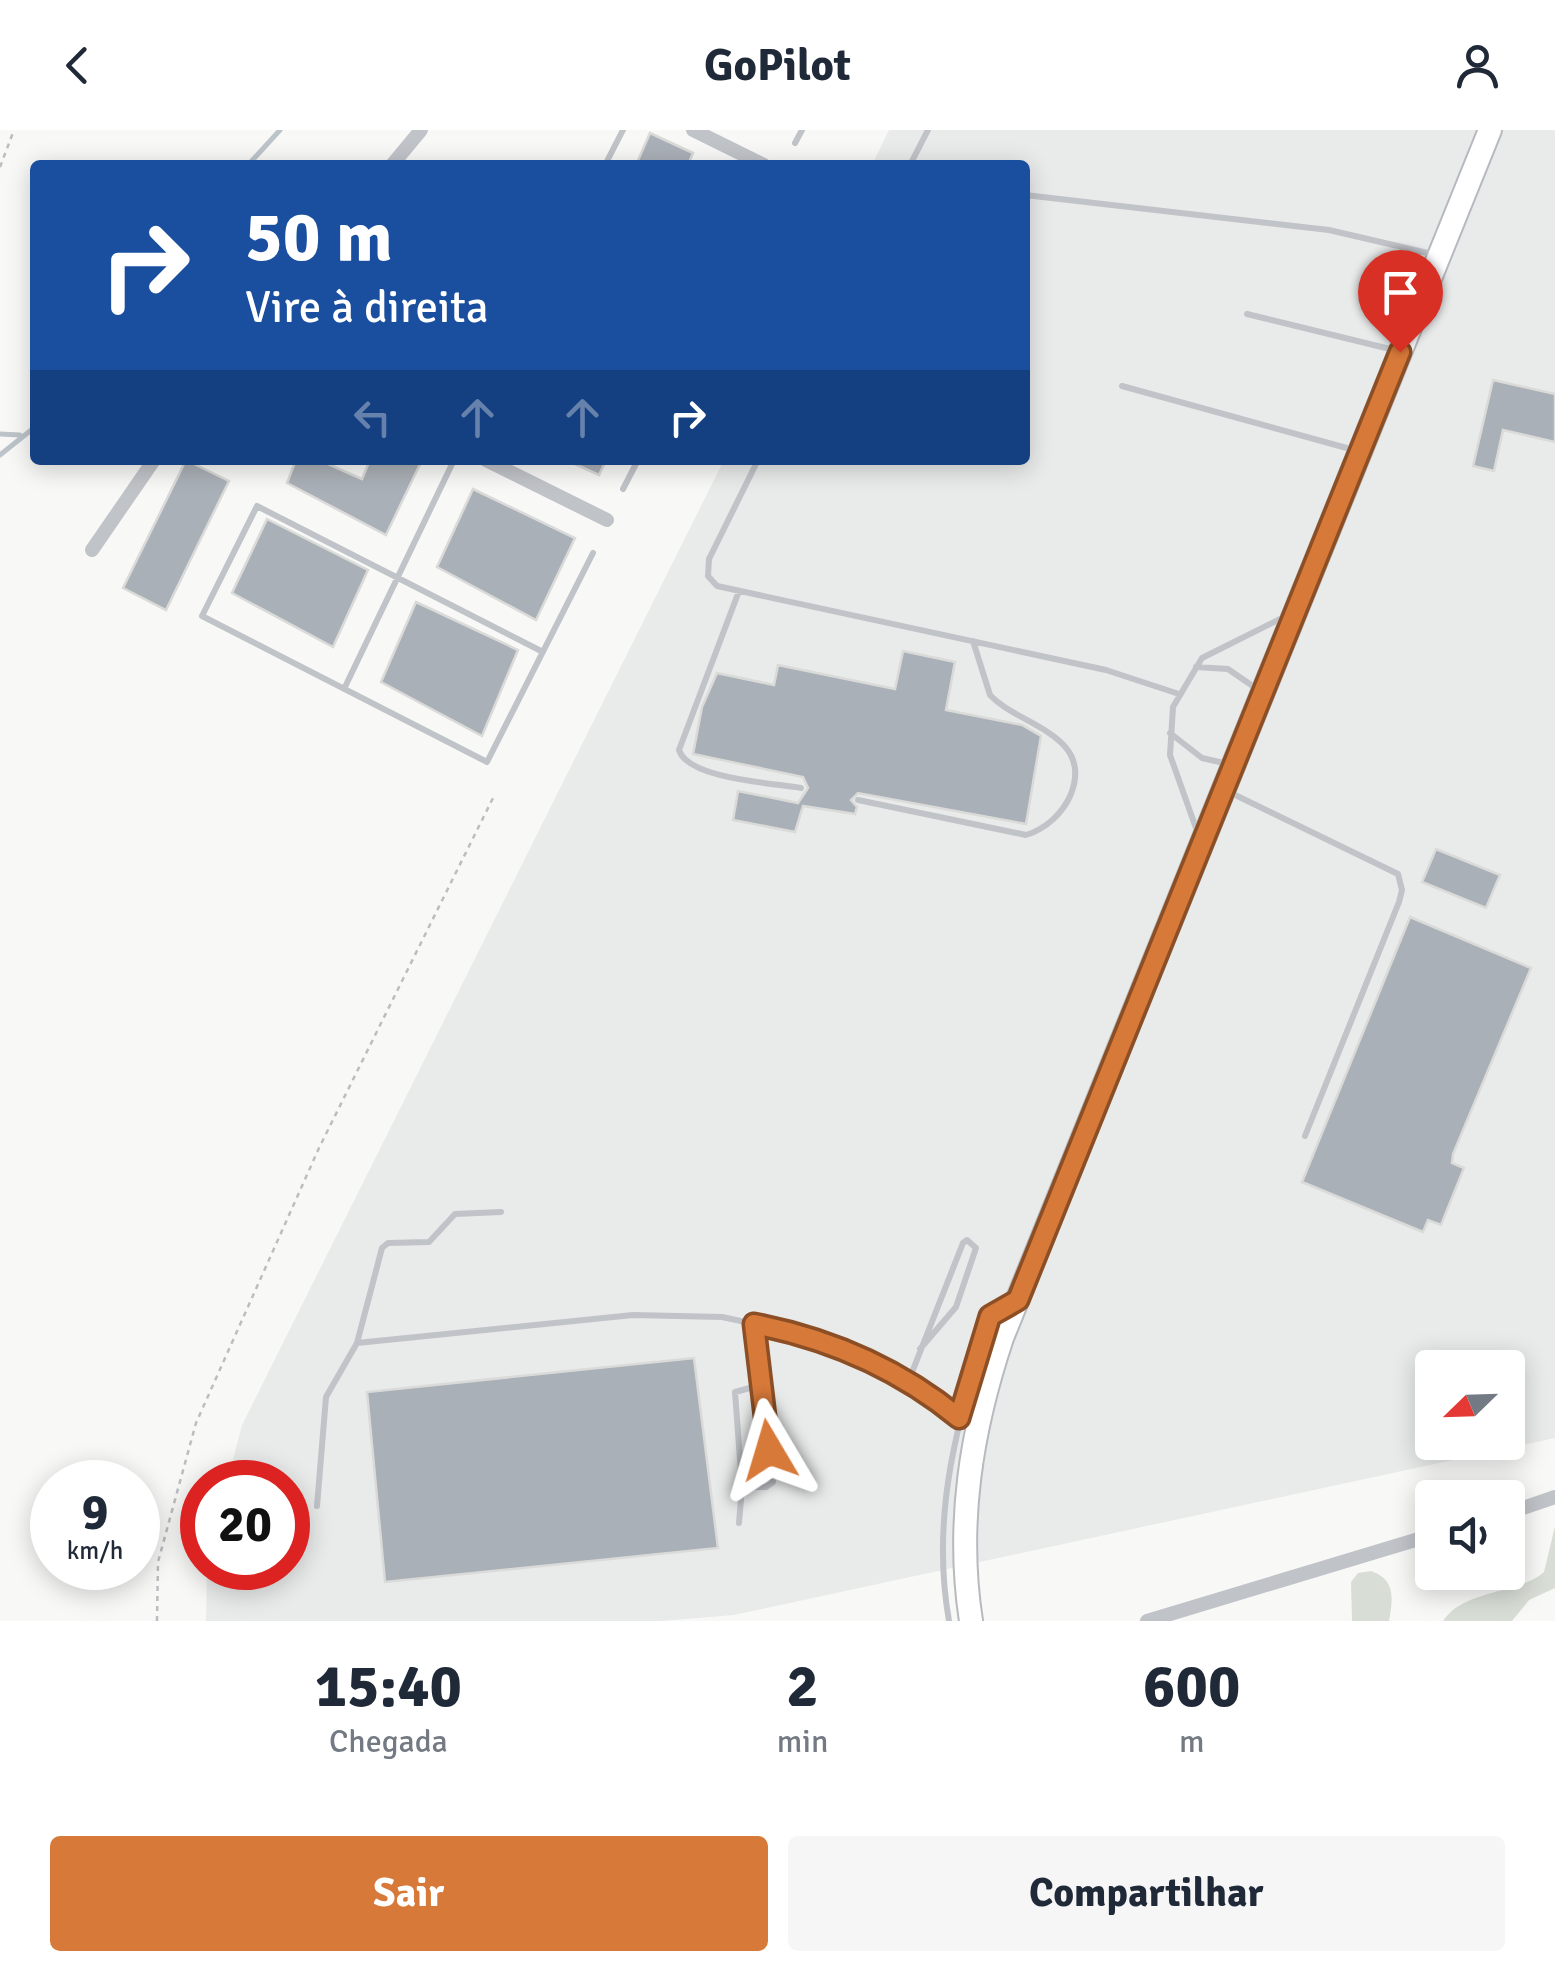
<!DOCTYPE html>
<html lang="pt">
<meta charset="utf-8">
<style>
:root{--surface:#fff;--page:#f6f6f7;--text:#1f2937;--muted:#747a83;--accent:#d77939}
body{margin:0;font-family:Signika,sans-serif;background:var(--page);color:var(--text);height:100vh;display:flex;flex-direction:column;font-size:38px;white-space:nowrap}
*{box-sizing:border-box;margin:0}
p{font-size:32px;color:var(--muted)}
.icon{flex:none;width:55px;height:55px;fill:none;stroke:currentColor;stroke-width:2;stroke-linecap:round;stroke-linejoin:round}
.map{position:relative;height:1491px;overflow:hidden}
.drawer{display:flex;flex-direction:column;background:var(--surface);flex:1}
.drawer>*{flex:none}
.top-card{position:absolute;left:30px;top:30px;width:1000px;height:305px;border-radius:10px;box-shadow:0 5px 25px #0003;background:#1a4fa0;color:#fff;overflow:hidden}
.needle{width:65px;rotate:247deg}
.buttons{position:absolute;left:1415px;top:1220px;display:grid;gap:20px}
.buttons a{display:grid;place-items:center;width:110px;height:110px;border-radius:10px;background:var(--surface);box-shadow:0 5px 25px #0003;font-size:50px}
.speed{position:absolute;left:30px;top:1330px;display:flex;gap:20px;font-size:50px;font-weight:700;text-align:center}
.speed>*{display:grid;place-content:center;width:130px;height:130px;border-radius:50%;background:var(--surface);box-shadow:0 5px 25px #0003;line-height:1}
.speed small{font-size:25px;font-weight:400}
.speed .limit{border:15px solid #d22;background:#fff;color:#111}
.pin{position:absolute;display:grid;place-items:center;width:85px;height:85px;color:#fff;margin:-102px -42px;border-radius:50% 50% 50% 0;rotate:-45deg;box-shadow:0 0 10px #0007}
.pin .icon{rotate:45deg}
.me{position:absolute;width:110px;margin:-55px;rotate:353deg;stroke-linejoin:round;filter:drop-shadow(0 0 8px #0008)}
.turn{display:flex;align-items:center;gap:35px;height:210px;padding:0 50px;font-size:45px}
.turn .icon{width:130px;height:130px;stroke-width:2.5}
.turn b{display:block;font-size:70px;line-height:85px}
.lanes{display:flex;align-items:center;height:95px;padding:0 50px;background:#0003;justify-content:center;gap:50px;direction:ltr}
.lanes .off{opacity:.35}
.eta{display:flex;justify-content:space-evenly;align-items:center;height:170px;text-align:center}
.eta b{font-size:60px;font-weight:800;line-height:70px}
.cta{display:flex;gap:20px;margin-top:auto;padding:20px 50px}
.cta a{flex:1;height:115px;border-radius:10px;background:var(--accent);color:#fff;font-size:40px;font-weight:800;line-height:115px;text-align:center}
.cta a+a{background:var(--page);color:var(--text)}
header{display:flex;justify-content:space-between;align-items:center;height:130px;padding:0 50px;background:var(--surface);font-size:45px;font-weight:800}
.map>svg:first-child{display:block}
</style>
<header><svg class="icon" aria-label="back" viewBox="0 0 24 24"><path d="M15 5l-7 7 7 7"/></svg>GoPilot<svg class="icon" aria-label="person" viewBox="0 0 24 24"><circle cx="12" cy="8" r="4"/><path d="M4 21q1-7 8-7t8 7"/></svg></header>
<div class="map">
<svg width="1555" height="1491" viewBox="0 0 1555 1491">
<rect width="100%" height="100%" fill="#f8f9f7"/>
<!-- built -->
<path fill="#e9eaea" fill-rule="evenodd" d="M889,0H1555V1308L734,1485L661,1491H206L207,1438H288V1352H227L242,1295L724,330H1025V35H872ZM1432,1238H1508V1312H1432Z"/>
<!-- green -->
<path fill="#d8ddd6" d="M1555,1396V1458L1529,1470L1512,1491H1443C1464,1459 1517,1465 1544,1442Z
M1371,1441C1396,1450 1393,1468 1389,1491H1352L1351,1452L1358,1443Z"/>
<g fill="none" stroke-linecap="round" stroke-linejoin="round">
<!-- stream -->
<path stroke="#bcc4ca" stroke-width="5" d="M248,35L280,0
M0,304L20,305
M0,325L35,297"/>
</g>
<!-- building -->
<path fill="#aab0b7" stroke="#dadbd9" stroke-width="2.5" d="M650,3L693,23L688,35H636Z
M1493,250L1555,264V312L1503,300L1494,341L1473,336Z
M186,330L229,351L166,480L123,458Z
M296,330H319L362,349L370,330H422L386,405L287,353Z
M566,330H606L599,345Z
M473,359L575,408L536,490L437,437Z
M267,389L368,440L333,517L232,463Z
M416,472L518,520L482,606L381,552Z
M903,521L955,532L946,580L1022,595L1041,606L1026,694L858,663L851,670L857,677L855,684L803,676L795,702L733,690L738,661L798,673L808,658L803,647L693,624L702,577L717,543L774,555L778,535L895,559Z
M1436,719L1500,745L1486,778L1422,752Z
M1410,787L1531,838L1453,1024L1452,1033L1464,1038L1441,1095L1428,1090L1423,1102L1302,1052Z
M694,1228L718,1418L385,1452L367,1262Z"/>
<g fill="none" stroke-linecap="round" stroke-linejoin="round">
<!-- primary casing -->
<g stroke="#b6b9be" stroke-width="26">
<path id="primary" d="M971,1491C956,1394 971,1301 1002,1208L1490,0"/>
</g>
<!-- path -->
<path stroke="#bbbdc0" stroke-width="2.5" stroke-dasharray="5 5" stroke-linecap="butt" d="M0,37L14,0
M157,1491L158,1432L196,1293L319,1018L493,668"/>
<!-- service -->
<path stroke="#c0c3c8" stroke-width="6" d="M795,13L802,0
M605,35L623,0
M910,35L928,0
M1025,65L1329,100L1432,124
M1247,184L1394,220
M1122,256L1354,320
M758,330L709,429L708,446L717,456L1106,540L1179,564
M623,359L638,330
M739,461L679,620C688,649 773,653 801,658
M543,522L257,376L202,486L487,632L593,423
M1196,537L1228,539L1257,559
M344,559L454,330
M1170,603L1202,628L1228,634
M1229,662L1398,744L1402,760L1399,772L1305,1006
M858,670L1026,705C1046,699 1063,683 1071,664C1094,604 1019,596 990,565L973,511
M1197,701L1170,625L1173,577L1202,528L1288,485
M357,1213L382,1118L388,1113L429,1112L455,1084L501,1082
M909,1250L963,1113L967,1110L976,1118L956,1177L920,1219
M742,1357H766L773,1352L754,1194
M317,1376L326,1267L357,1213L633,1185L722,1187L815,1207L909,1250L974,1297
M739,1393L742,1357L735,1262L761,1255
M949,1491C930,1384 958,1288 991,1186L1008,1173"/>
<!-- minor -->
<path stroke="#c0c3c8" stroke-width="14" d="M693,0L764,35
M392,35L421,0
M486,330L607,390
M92,420L154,330
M1508,1383L1555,1367
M1147,1491L1432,1405"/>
<!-- primary -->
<use href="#primary" stroke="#fff" stroke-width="22"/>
</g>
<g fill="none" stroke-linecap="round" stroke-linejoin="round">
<!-- route casing -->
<g stroke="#8c4f25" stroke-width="25">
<path id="route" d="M769,1320L754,1194C831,1209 898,1238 959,1288L990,1186L1018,1170L1400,222"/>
</g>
<!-- route -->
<use href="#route" stroke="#d77939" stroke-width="18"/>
</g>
</svg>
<div class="buttons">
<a><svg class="needle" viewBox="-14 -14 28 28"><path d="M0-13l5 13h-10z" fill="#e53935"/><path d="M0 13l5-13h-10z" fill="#747a83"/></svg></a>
<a><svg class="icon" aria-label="sound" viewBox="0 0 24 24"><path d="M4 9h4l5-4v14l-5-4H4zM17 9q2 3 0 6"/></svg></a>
</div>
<div class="speed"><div>9<small>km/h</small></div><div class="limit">20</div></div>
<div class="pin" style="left:1400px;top:222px;background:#d93025"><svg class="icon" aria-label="arrive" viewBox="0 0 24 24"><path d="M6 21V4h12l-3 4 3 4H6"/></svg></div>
<svg class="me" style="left:769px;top:1320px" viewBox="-20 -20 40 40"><path d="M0-17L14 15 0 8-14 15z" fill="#d77939" stroke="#fff" stroke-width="4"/></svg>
<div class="top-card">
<div class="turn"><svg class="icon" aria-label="right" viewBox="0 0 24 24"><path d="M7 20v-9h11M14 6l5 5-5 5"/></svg><div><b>50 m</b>Vire à direita</div></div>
<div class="lanes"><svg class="icon off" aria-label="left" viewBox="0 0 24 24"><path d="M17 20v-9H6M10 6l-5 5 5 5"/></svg><svg class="icon off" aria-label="ahead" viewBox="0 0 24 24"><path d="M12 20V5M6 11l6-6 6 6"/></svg><svg class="icon off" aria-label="ahead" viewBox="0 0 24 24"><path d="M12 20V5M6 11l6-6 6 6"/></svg><svg class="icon" aria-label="right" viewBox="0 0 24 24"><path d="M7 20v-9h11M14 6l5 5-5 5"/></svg></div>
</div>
</div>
<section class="drawer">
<div class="eta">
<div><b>15:40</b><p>Chegada</p></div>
<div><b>2</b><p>min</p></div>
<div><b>600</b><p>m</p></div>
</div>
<div class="cta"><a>Sair</a><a>Compartilhar</a></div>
</section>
